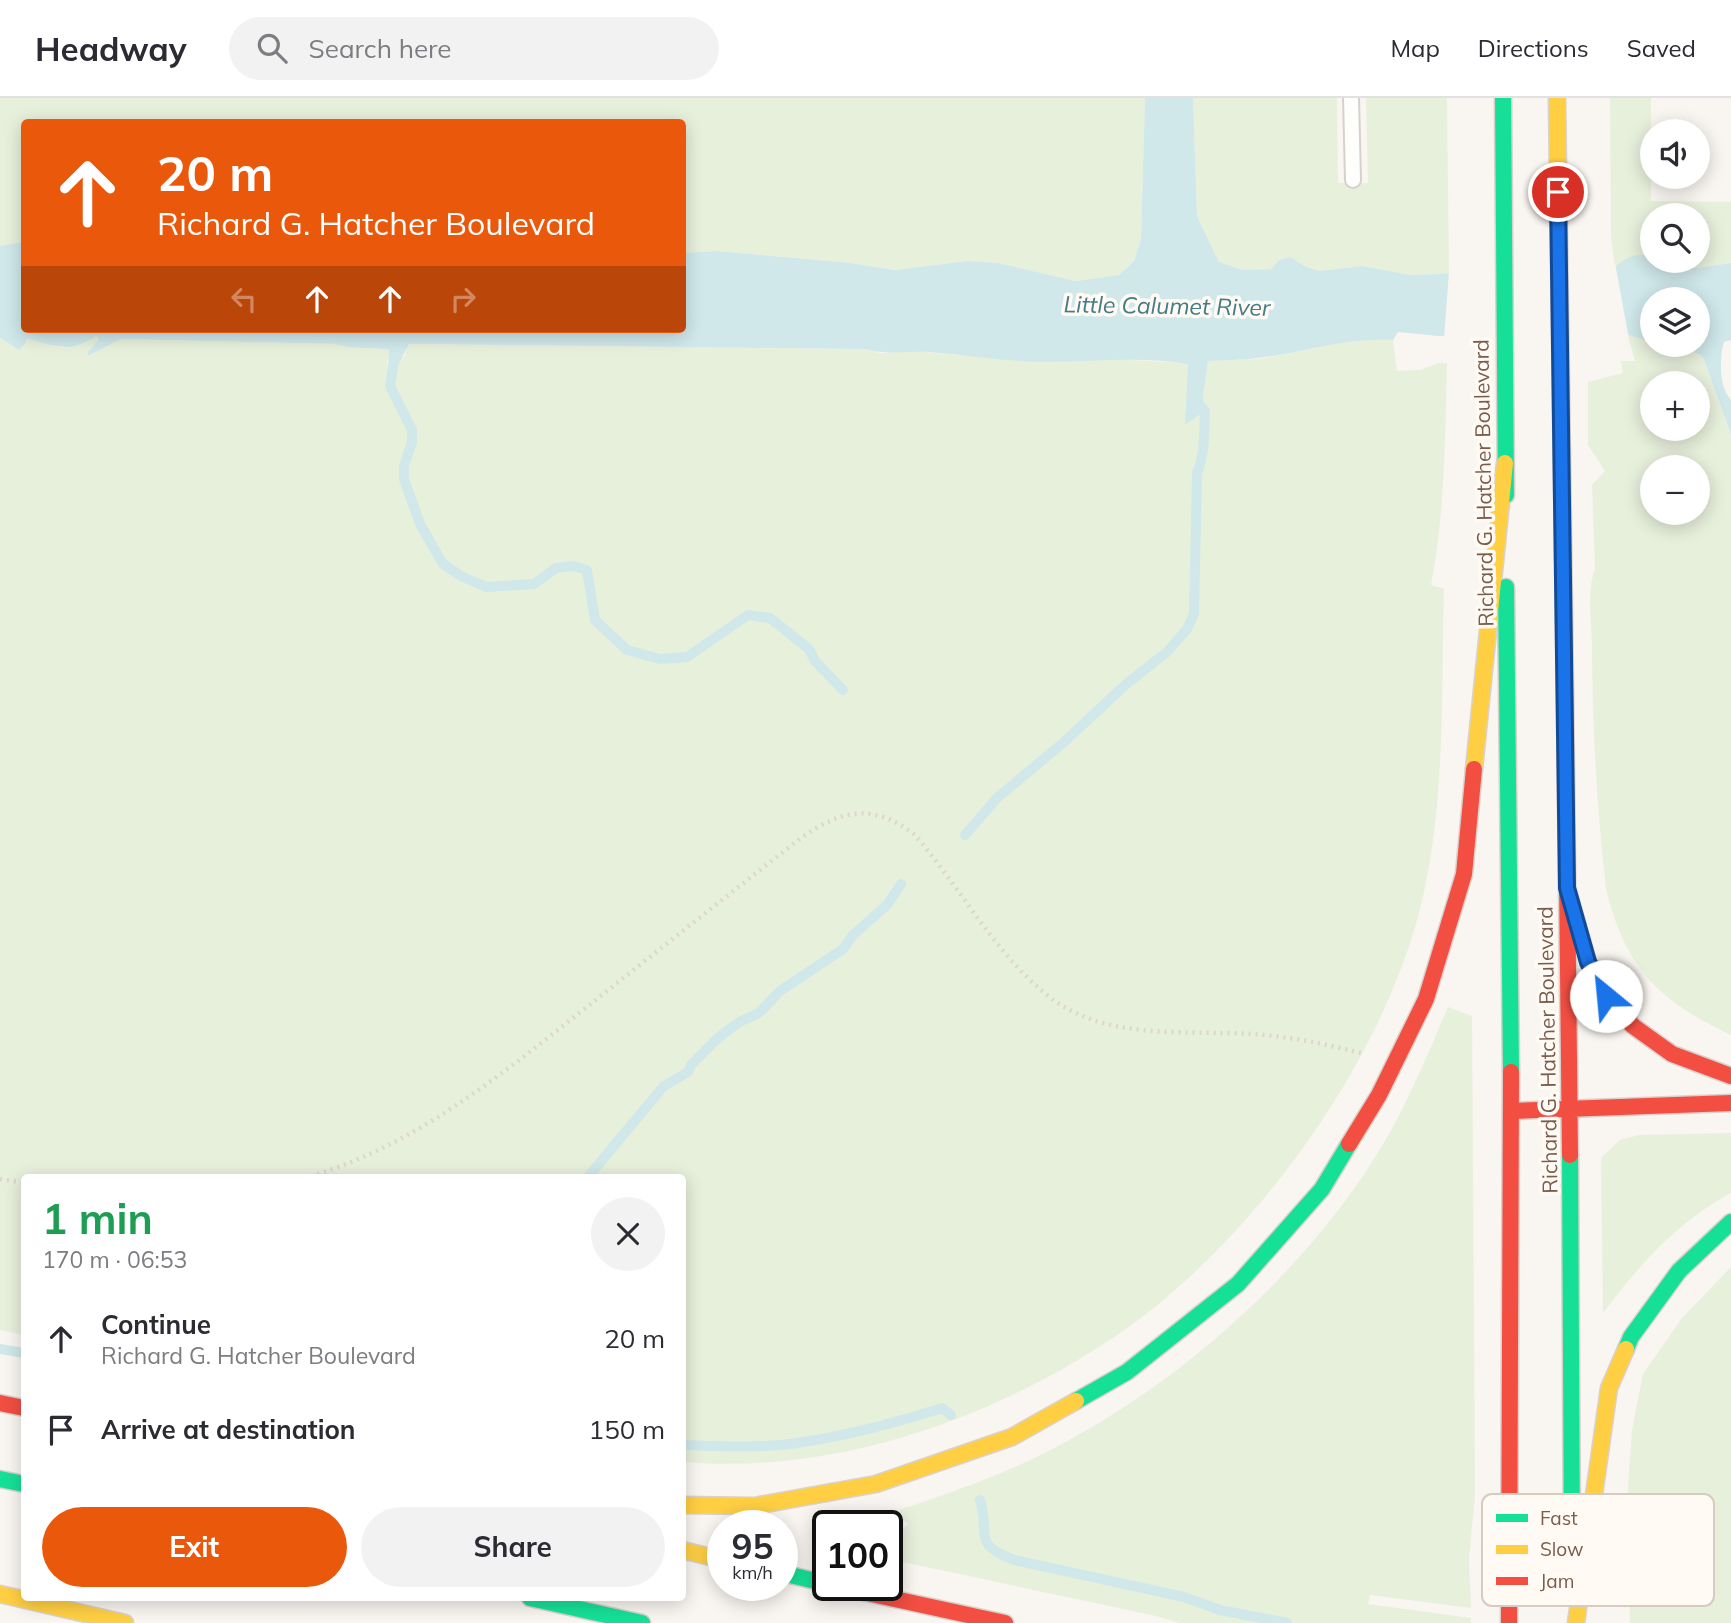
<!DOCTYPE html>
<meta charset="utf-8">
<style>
:root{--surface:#fff;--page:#f2f2f3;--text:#2b2b33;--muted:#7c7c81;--line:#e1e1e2;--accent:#ea580c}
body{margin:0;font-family:Mulish,sans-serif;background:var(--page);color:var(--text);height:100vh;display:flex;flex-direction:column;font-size:26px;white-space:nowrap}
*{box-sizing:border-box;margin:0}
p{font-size:23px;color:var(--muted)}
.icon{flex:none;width:38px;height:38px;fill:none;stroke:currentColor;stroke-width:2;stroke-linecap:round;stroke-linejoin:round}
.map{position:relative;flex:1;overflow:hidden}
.side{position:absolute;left:21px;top:1076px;width:665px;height:427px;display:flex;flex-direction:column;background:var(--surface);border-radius:7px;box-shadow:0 4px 18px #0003}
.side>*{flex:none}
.guide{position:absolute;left:21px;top:21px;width:665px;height:214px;border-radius:7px;box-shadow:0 4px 18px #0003;background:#ea580c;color:#fff;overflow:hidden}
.fabs{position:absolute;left:1640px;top:21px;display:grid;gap:14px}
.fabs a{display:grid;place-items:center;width:70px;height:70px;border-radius:50%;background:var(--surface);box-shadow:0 4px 18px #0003;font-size:35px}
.speed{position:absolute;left:707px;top:1412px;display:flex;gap:14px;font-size:35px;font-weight:700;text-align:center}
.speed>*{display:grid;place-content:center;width:91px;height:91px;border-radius:50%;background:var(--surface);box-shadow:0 4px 18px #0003;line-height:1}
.speed small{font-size:18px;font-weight:400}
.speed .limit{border:4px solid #111;border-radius:10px;background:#fff;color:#111}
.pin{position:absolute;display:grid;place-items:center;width:60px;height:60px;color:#fff;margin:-30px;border:4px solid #fff;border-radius:50%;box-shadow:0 2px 7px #0007}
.me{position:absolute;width:77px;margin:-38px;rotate:332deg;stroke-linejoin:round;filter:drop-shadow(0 0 5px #0008)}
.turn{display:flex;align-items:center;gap:24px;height:147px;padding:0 21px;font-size:32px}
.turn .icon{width:91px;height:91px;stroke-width:2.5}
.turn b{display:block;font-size:49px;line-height:60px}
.lanes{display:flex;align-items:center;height:66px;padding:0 21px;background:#0003;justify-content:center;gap:35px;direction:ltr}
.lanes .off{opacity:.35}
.round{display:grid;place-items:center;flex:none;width:74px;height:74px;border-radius:37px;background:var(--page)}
.head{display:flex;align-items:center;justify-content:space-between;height:119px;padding:0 21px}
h1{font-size:42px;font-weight:700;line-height:52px;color:#1e9e55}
.action{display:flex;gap:14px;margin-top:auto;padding:14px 21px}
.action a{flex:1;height:80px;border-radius:42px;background:var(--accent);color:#fff;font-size:28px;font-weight:700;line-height:80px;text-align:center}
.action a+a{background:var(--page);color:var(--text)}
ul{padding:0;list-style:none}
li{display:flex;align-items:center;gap:21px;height:91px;padding:0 21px}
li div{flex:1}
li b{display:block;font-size:26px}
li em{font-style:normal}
header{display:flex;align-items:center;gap:42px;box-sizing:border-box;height:98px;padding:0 35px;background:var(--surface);border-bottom:2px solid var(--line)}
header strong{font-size:33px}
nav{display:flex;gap:38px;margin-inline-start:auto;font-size:24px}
.search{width:490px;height:63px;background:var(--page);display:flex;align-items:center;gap:18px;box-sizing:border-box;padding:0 24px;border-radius:38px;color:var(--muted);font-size:26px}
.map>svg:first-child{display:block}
</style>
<header>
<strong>Headway</strong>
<div class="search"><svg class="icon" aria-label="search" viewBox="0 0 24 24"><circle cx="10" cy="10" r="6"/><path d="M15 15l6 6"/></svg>Search here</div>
<nav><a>Map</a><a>Directions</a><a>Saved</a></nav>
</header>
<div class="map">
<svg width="1731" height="1525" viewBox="0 0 1731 1525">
<rect width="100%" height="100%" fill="#f9f5f0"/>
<!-- green -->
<path fill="#e7f0db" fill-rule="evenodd" d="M0,0H1145L1141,141L1134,163L1119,177L1076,183L998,165L967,163L895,172L851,165L717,153L683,155L682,24H24V144L0,148Z
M1193,0H1337L1338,85H1368L1366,0H1447L1449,176L1411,177L1362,168L1319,173L1304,168L1291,159L1279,162L1271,171L1243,172L1219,164L1197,118Z
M1610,0H1651V103L1731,104V165L1696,170L1663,163H1698V117H1652V159L1643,156L1615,169L1611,140Z
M1628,237L1652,244V247H1660L1662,252C1676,252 1691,250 1703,259L1731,336V937C1659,903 1625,870 1606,791C1597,710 1592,627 1592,545C1591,522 1587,493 1595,471L1592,387L1605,373L1588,347V284L1623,275L1621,263H1635ZM1652,285H1698V331H1652ZM1652,369H1698V415H1652Z
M97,238L100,242L88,253V258L121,241L334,246C350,251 371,249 390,252L387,265L389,273L405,257L408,246L865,251L880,255L911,253L1046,264L1108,261L1188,265V296L1185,311L1192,320L1205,313L1203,299L1208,263C1224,262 1241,262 1257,261C1303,255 1346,239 1393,242L1397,273L1420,272L1439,265H1447C1445,340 1445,414 1431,487L1444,491C1441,596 1446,704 1421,807C1380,973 1241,1161 1096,1251C975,1327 827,1376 683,1364L682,1080H24V1237L0,1232V240L19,252L25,241C33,241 35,243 42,245C68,252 73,252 97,238Z
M1448,909L1472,918L1475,1397L1469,1461L1471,1510L1370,1497L1368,1506L1471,1520V1525H1180L1156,1518L898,1463L894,1458C895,1444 897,1434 909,1426L890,1415C932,1401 974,1387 1015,1369C1157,1306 1298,1185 1379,1053C1407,1007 1427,958 1448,909Z
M1731,1035V1095C1677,1124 1639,1167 1603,1215L1601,1060L1620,1042L1639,1037Z
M1731,1169V1525H1630L1628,1388L1632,1332L1643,1276L1682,1220Z"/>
<!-- water -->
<path fill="#d0e8ea" d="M1145,0H1193L1197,118L1219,164L1243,172L1271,171L1279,162L1291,159L1304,168L1319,173L1362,168L1411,177L1615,169C1627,159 1636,154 1652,159V163L1696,170L1731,165V242L1724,244C1719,260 1719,289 1731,302V336L1703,259C1691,250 1676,252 1661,252L1660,247H1698V201H1652V244L1628,237L1438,238L1398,234L1393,242C1346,239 1303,255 1258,260C1241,262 1224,262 1208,263L1203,299L1205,313L1185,327L1188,266C1141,258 1094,264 1048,264C1008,264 968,257 929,254C907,253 886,257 865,251L409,246L395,273H388L389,252C371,249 350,251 334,246L121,241L88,258V253L99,242L97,238C72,252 69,251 42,245C36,243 33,241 26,241V245L19,252L0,240V148L24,144V231H682L683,155L717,153L851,165L895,172L967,163L998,165L1076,183L1119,177L1134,163L1141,141Z"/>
<!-- pier -->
<path fill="#f9f5f0" d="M1615,165L1629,241H1444L1449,173Z"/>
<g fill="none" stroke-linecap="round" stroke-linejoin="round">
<!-- stream -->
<path stroke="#d0e8ea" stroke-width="10" d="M394,263L390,288L412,332V344L404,368V381L420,426L443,466L461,478L486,489L534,486L556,470L573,468L587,472L595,522L627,552L660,561L687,559L748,517L770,520L809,551L815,563L843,592
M965,737L997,700L1064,644L1125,587L1167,554L1187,531L1194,516L1197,375C1205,356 1204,334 1205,313L1198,305
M587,1080L664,988L688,974L691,967L718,940L739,924L759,915L780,893L843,851L853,837L887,807L901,786
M0,1251L24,1255
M682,1347C718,1348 755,1350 790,1346C842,1339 892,1326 942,1310L951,1317
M980,1402C991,1439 971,1445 1014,1462L1184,1499L1220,1512L1287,1525"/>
<!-- lane casing -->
<g stroke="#d7d1cb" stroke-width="18">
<path id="lane" d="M1351,0L1353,82"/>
</g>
<!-- fast casing -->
<g stroke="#dad1cc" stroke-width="19">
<path id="fast" d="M1503,0L1506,397
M1506,489L1511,974
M1570,1057L1572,1460
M1626,1251L1631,1239L1679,1173L1731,1124
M1076,1303L1127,1274L1238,1186L1322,1091L1349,1046
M0,1381L24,1386
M782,1475L828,1486
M530,1500L642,1525"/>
</g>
<!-- slow casing -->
<g stroke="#dad1cc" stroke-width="19">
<path id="slow" d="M1557,0L1565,593
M1474,671L1505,365
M682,1407L754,1408L876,1386L1012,1339L1076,1303
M682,1452L723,1462
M0,1496L125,1525
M1576,1525L1609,1290L1626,1251"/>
</g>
<!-- jam casing -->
<g stroke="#dad1cc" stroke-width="19">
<path id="jam" d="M1565,593L1570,1057
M1567,790L1588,864L1606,899L1633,928L1672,956L1731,978
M1511,1013L1731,1005
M1349,1046L1379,997L1426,901L1464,776L1474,671
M0,1305L24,1310
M835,1488L1005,1525
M1509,1525L1511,974"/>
</g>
<!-- path -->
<path stroke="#dcd5d0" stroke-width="4.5" stroke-dasharray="2 5" stroke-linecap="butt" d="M304,1080C415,1050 508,971 597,901C665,847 733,793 801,740C842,711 874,705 915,737C960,789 993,853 1047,897C1103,943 1183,932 1251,936C1288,938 1325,946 1361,955
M0,1081L24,1085"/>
<!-- lane -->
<use href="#lane" stroke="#fefefd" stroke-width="14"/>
<!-- fast -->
<use href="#fast" stroke="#16e098" stroke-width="16"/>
<!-- slow -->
<use href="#slow" stroke="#ffcf43" stroke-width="16"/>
<!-- jam -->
<use href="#jam" stroke="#f24e42" stroke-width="16"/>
</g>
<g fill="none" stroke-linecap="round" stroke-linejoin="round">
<!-- route casing -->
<g stroke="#114b97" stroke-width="18">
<path id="route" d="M1558,94L1567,790L1588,864L1606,898"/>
</g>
<!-- route -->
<use href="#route" stroke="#1a73e8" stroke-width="12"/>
</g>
<g text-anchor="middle" stroke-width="7" stroke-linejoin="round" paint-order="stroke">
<!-- street labels -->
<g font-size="21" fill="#7a5c4d" stroke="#fffaf3">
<text transform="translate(1484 385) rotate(-91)" y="7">Richard G. Hatcher Boulevard</text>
<text transform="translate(1548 952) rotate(-91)" y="7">Richard G. Hatcher Boulevard</text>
</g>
<!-- water labels -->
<g font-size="23" font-style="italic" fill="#437c86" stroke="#fffaf3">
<text transform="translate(1167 208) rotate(1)" y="8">Little Calumet River</text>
</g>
</g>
<!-- legend -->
<rect x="1482" y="1396" width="232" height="112" rx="10" fill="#fffaf3" stroke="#d7cbc1" stroke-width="2"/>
<rect x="1496" y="1416" width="32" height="8" fill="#16e098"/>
<rect x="1496" y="1447" width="32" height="9" fill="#ffcf43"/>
<rect x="1496" y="1479" width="32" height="8" fill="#f24e42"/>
<g font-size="19" fill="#7a5c4d">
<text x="1540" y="1427">Fast</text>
<text x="1540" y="1458">Slow</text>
<text x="1540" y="1490">Jam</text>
</g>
</svg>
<div class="fabs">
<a><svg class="icon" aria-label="sound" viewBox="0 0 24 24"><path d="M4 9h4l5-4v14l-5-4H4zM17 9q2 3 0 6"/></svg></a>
<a><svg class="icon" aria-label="search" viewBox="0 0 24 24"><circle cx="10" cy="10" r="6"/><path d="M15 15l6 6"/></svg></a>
<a><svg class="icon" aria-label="layers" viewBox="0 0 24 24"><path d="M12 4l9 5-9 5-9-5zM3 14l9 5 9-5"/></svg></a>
<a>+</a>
<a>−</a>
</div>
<div class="speed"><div>95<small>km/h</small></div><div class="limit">100</div></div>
<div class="pin" style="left:1558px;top:94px;background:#d93025"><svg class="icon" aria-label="arrive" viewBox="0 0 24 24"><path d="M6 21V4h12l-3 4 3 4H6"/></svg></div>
<svg class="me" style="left:1606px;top:898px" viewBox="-20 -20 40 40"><circle r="19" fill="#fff"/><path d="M0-13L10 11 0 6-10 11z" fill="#1a73e8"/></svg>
<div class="guide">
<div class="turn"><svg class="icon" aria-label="ahead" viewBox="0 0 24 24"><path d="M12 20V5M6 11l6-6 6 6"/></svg><div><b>20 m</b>Richard G. Hatcher Boulevard</div></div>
<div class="lanes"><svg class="icon off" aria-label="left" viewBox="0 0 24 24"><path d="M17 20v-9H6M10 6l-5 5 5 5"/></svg><svg class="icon" aria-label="ahead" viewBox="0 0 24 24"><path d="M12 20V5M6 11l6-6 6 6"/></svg><svg class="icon" aria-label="ahead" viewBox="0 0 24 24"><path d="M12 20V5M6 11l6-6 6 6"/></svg><svg class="icon off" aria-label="right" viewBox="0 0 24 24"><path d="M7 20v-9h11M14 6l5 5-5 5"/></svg></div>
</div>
<section class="side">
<div class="head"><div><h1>1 min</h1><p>170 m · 06:53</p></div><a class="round"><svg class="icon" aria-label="close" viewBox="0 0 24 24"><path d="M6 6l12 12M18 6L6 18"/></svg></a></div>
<ul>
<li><svg class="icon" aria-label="ahead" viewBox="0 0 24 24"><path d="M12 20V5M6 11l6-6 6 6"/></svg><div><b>Continue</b><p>Richard G. Hatcher Boulevard</p></div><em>20 m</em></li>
<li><svg class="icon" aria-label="arrive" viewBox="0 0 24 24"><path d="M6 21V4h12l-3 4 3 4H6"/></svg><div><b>Arrive at destination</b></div><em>150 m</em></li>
</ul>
<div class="action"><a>Exit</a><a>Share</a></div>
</section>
</div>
